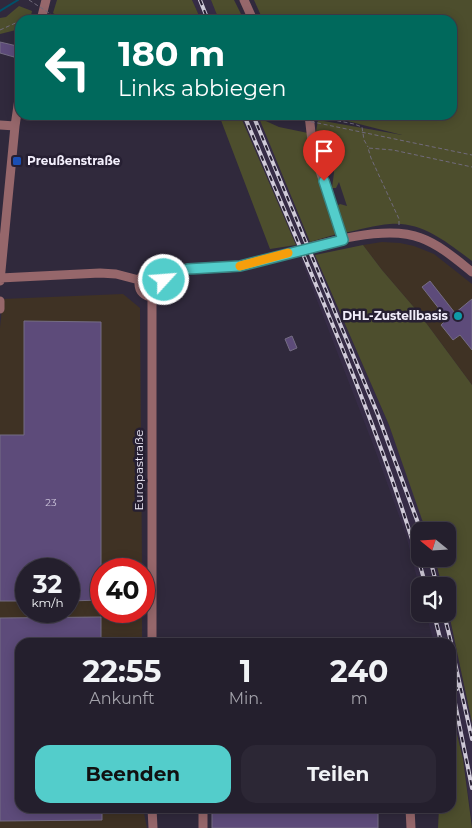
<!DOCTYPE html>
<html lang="de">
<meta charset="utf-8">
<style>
:root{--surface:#241f2d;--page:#2c2735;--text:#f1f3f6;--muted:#a3a2aa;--line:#413d49;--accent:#53cdcb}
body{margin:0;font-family:Montserrat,sans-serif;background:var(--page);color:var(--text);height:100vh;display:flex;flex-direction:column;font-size:19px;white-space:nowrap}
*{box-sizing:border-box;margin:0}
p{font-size:16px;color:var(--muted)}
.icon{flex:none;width:28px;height:28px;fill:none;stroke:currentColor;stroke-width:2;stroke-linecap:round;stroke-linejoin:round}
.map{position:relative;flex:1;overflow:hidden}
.side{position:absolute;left:15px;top:638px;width:441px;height:175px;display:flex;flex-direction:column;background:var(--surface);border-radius:15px;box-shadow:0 2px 12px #0003,0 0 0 1px var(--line)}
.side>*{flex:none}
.hud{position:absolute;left:15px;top:15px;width:442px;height:105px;border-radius:15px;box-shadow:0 2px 12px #0003,0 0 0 1px var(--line);background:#00695c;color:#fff;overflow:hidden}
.needle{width:32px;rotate:288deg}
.tools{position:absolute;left:411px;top:522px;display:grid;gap:10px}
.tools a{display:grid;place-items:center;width:45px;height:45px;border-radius:10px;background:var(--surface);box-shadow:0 2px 12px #0003,0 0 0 1px var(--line);font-size:25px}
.speed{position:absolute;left:15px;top:558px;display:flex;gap:10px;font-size:25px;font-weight:700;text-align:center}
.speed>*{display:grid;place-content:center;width:65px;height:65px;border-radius:50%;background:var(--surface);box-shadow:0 2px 12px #0003,0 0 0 1px var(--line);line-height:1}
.speed small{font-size:12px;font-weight:400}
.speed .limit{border:8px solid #d22;background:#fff;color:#111}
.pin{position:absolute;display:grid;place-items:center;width:42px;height:42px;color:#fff;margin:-51px -21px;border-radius:50% 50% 50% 0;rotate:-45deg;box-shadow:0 0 5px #0007}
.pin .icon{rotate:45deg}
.me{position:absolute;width:55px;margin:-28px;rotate:64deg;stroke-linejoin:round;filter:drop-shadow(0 0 4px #0008)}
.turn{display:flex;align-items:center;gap:18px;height:105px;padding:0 20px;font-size:22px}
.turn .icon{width:65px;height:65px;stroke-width:2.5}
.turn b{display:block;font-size:35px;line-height:42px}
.eta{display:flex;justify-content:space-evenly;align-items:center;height:85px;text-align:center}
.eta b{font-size:30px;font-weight:700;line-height:35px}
.button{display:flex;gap:10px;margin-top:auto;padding:10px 20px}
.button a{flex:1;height:58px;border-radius:15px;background:var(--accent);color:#111;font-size:20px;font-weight:700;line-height:58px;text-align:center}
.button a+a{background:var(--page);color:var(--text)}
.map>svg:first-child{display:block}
</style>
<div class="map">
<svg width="472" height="828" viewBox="0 0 472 828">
<rect width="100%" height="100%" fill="#30293c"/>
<!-- commercial -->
<path fill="#3f3224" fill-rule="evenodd" d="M382,242L400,243L414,246L434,254L472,284V385L418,312L382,270L363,245Z
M123,294L140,308L142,569H101V611H142V642H20V808H143L147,828H0V328L3,299ZM26,569H69V611H26Z"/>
<!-- built -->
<path fill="#362c46" d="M192,0H211L219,20H201Z
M240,115H258L310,242L296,245Z
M315,255L389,425L414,492L426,531H420V559H435L442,586H420V590L406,535L374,447L301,259Z
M448,609L472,723V820L463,759L451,712V642H434L426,614H448Z"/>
<!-- green -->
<path fill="#4d4e2d" d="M57,0H192L201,20H63L53,13Z
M211,0H234L244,20H219Z
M254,0H472V261C448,243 422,221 390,224C375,225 359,230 344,233L340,216L335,207L340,204L347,206L339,182L336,188H332C334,170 340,154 316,150L313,133L316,132L318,120L402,135L324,115H452V20H263Z
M19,6L32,11L30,20H20V28L16,30L0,34V18L6,17Z
M219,115H240L296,245L270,249Z
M259,118L279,127L308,133L307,146L317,169L337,234L310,242Z
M363,245L382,270L418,312L472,385V723L448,609V586H442L435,559H448V531H426L389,425L315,255Z
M456,730L463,759L472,828H438L439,808H451V744Z"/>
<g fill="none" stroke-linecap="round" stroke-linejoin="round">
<!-- stream -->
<path stroke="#015169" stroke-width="2" d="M0,11L18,0"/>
</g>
<!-- building -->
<path fill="#5d4b7a" stroke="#756d84" d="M0,42L17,46L14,57L0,53Z
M430,281L455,313L472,299V350L460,335L453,340L441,325L447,319L422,287Z
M24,321L101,322V600L69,601V569H26V601H0V435H24Z
M292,336L297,348L290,351L285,339Z
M101,617V642H20V808H102V820L0,821V618Z
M212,808H378V828H212Z"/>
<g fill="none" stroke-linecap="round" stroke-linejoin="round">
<!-- path -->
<path stroke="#716b7c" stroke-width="1" stroke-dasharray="4 2.5" stroke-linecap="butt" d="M24,20L34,18
M0,30L20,21
M318,117L354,124L362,127L364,140L368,147
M399,225V219L371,158L368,148L393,150L472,167"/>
<!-- minor -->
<path stroke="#96676b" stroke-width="9" d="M244,0L253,20
M41,20L46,0
M309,115L313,150L343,239
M0,125L15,126
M139 284a13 13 0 1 1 26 0a13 13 0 1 1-26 0Z
M0,278L100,273L116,274L139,280
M163,278C171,275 179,271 188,269C206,267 224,270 242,266C289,255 376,220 421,238C440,245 457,260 472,272
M0,281L15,126L20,92
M0,301V309
M152,642V296
M152,808L153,828
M203,808V828
M410,808L411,828"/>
<!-- rail casing -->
<g stroke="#d0cbd9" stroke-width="4">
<path id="rail" d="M200,0L208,20
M244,115C309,270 380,424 426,586
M253,115L378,415L421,531
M430,559L437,586
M434,614L441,642
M444,614L451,642
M451,645L472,739
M451,666L457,689
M451,683L472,788"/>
</g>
<!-- rail -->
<use href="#rail" stroke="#261f32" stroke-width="2" stroke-dasharray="5.5" stroke-linecap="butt"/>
<!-- path-bridge -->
<path stroke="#716b7c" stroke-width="1" stroke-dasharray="4 2.5" stroke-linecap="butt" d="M29,0L60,20
M279,115L472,155"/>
</g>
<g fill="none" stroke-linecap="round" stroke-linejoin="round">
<!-- route casing -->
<g stroke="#368584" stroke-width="12">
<path id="route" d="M164,280L163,278L188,269L240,266L343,240L324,181"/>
</g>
<!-- route -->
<use href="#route" stroke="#53cdcb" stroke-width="9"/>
<!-- slow -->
<path stroke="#f59e0b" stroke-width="9" d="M240,266L288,253"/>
</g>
<!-- markers -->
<rect fill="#1a4fb4" stroke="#261f32" stroke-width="2" x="12" y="156" width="10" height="10" rx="2.5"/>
<circle fill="#0f9aa8" stroke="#261f32" stroke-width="2" cx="458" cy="316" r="5"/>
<g text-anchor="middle" stroke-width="5" stroke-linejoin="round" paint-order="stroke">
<!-- number labels -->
<g font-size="10" fill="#cdc5db">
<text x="51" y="506">23</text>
</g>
<!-- poi labels -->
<g font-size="12" font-weight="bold" fill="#f2eefb" stroke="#261f32" text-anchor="start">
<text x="27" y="165">Preußenstraße</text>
<text x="448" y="320" text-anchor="end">DHL-Zustellbasis</text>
</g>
<!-- street labels -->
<g font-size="12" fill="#f2eefb" stroke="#261f32">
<text transform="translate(139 470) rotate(-90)" y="4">Europastraße</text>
</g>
</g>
</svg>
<div class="tools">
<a><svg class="needle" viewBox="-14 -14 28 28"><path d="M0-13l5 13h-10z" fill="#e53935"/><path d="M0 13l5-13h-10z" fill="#a3a2aa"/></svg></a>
<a><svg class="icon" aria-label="sound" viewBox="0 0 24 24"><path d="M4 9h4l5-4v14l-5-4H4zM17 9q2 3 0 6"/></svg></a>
</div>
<div class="speed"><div>32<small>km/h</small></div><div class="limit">40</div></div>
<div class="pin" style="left:324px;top:181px;background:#d93025"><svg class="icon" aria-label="arrive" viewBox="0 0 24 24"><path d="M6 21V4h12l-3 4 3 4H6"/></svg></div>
<svg class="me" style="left:164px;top:280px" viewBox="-20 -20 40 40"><circle r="17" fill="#53cdcb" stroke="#fff" stroke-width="3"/><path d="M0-11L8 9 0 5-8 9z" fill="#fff"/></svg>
<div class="hud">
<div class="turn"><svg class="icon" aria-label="left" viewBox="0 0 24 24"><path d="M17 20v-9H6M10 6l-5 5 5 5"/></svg><div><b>180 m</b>Links abbiegen</div></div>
</div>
<section class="side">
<div class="eta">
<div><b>22:55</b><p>Ankunft</p></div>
<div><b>1</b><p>Min.</p></div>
<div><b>240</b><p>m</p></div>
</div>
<div class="button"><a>Beenden</a><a>Teilen</a></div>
</section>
</div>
